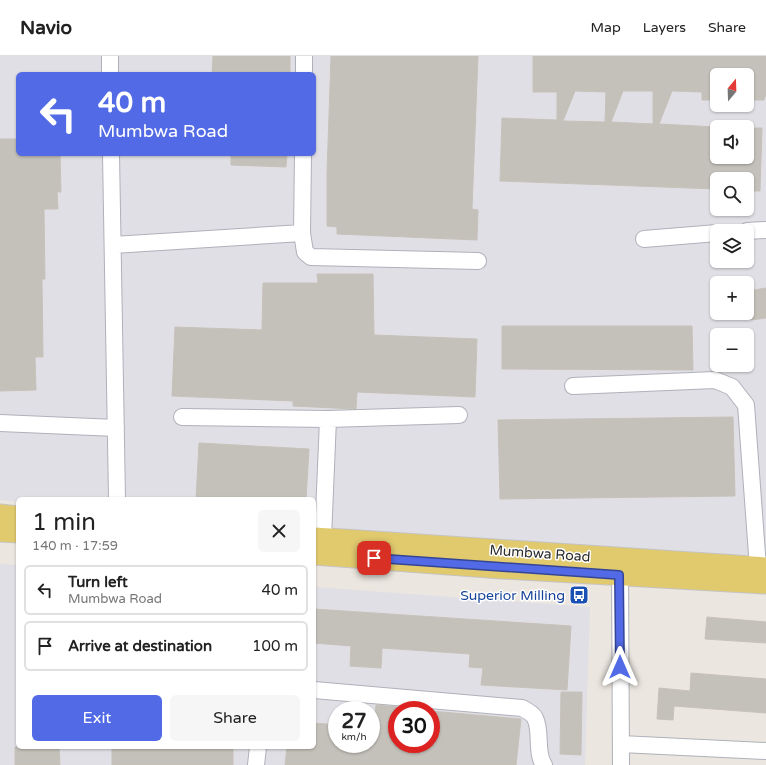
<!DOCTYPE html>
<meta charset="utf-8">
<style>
:root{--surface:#fff;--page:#f6f6f6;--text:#222;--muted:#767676;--line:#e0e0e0;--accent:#526ae5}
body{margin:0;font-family:"Varela Round",sans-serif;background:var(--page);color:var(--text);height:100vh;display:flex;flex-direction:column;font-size:15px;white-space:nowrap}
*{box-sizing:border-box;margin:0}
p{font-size:13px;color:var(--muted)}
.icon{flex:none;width:22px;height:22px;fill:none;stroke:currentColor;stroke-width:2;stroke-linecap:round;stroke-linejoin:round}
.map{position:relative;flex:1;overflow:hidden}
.drawer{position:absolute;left:16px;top:441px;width:300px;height:252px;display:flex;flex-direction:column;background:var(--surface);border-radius:6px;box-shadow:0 1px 3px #0004}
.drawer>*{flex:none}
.top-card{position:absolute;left:16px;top:16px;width:300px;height:84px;border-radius:6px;box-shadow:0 1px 3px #0004;background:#526ae5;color:#fff;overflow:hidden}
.needle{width:26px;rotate:19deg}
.buttons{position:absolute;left:710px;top:12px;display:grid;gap:8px}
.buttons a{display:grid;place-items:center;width:44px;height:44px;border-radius:6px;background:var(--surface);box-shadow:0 1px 3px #0004;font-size:20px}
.speed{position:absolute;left:328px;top:645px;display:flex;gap:8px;font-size:20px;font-weight:700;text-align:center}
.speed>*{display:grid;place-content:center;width:52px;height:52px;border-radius:50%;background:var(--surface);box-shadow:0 1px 3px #0004;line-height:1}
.speed small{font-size:10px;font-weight:400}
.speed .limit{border:6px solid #d22;background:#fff;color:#111}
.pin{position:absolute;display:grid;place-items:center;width:34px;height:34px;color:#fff;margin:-17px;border-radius:8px;box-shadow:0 2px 6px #0006}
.me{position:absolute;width:44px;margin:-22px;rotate:0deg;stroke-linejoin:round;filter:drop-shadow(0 0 3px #0008)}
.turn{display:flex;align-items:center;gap:14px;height:84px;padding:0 16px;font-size:18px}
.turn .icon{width:52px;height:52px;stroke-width:2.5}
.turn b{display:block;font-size:28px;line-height:34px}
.round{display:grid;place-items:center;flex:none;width:42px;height:42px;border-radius:6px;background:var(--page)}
.summary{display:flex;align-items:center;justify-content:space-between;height:68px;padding:0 16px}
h1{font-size:24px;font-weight:600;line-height:30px}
.action{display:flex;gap:8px;margin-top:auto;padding:8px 16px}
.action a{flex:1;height:46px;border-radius:6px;background:var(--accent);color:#fff;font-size:16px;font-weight:600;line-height:46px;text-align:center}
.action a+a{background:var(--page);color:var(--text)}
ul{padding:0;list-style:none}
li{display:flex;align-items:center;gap:12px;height:50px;margin:0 8px 6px;padding:0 8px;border:2px solid var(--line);border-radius:6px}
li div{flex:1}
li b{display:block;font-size:15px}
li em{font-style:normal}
header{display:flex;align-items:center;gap:24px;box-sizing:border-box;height:56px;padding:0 20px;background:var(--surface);border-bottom:1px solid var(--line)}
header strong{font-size:19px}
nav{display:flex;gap:22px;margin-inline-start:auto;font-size:14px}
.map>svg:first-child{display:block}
</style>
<header>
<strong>Navio</strong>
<nav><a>Map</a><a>Layers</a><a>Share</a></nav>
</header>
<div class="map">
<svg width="766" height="709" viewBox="0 0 766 709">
<rect width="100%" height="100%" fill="#ebe6df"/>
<!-- industrial -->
<path fill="#e0dfe5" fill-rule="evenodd" d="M0,0H766V523L314,477V443H18V446L0,444ZM18,18H314V98H18ZM717,19H747V49H717ZM717,71H747V101H717ZM717,123H747V153H717ZM717,175H747V205H717ZM717,227H747V257H717ZM717,279H747V309H717Z
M0,508L18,509V691H314V531L590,551L585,709H0ZM337,654H371V688H337ZM397,654H431V688H397Z"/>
<!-- building -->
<path fill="#c4c0ba" stroke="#c7c2b9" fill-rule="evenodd" d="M213,0H290V18H212Z
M331,0H478L472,153L478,154L477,184L337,178V171L327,170V117Z
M533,0H766V38L764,44H749L750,35H747V19H717V44H702V36L672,35L659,68L717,71V101H747V72H762L760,135H747V123H717V133L500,125L502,62L557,64V36H533ZM575,35L606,36L605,66L563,65ZM623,35H653V68L611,66Z
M0,83H18V98H60L61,136H57L58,153H44L45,223H42L43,301H35L36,334L0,335Z
M231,98H287L286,111L231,109Z
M317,218H373L374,279L477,283L475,341L357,336L356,353H354L293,350V345L172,340L175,271L262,274L263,227H318Z
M766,232V262L751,264L748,235Z
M502,270H692L693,314L502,313Z
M733,361L735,440L500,443L498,364Z
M199,387L309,393L306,443H196Z
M314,553L571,570L567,634L481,629L483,612L469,611L470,598L382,592L381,612L350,610L351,590L314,587Z
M707,561L766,566V587L705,583Z
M691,617L766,623V657L674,650L673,664L657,663L659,632L690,635Z
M561,636H582L581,699L560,698Z
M376,649L397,651V688H431V655L521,663L516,709H285L287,691H314V667L337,669V688H371V672H374Z
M15,691H59L60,709H15Z
M112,691H233V709H112Z"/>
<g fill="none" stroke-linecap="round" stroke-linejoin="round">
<!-- minor casing -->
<g stroke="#afb1ba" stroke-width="18">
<path id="minor" d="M110,0V18
M304,18V0
M111,98L117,443
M747,175L766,174
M302,177L305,196L311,201L478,205
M644,183L717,177
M113,189L302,177L303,98
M573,330L715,324L732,331L746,349L758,512
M182,361L328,363L459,359
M0,367L116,372
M323,482L328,363
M620,508L621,709
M314,634L522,652C526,654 533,658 535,662C542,676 535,696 544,709
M621,688L766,695
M256,709L258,691"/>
</g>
<!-- major casing -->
<g stroke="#c4c4c4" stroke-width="23">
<path id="major" d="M0,459L18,461
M0,475L18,476
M314,482L766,512
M314,498L502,512L766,527"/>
</g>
<!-- minor -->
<use href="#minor" stroke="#fff" stroke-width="16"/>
<!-- major -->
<use href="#major" stroke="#e1c96e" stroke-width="21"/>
</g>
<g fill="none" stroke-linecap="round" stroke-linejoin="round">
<!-- route casing -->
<g stroke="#354595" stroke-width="10">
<path id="route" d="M374,502L619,519L620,611"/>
</g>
<!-- route -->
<use href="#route" stroke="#526ae5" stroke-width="7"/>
</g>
<!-- icons -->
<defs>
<g id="bus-square" transform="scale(1)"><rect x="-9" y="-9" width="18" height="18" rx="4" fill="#1a4fb4" stroke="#fff"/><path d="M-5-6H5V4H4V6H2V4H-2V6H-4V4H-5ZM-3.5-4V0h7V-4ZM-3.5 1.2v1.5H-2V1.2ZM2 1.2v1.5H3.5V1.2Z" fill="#fff"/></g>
</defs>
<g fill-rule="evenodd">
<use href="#bus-square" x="579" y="539"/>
</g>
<g text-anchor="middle" stroke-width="3" stroke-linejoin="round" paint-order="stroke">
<!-- street labels -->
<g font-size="14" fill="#2b2b2b" stroke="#fff">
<text transform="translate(540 497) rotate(4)" y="5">Mumbwa Road</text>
</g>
<!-- transit labels -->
<g font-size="14" fill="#164399" stroke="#fff" text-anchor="end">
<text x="565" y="544">Superior Milling</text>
</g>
</g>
</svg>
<div class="buttons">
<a><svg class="needle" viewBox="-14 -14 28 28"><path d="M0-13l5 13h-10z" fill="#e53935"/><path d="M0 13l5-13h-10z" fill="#767676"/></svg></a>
<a><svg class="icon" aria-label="sound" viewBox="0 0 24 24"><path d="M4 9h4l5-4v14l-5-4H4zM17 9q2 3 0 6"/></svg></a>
<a><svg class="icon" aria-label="search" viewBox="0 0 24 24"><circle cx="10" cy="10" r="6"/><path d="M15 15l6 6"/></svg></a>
<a><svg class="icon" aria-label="layers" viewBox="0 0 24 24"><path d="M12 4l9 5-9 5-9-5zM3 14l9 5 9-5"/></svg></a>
<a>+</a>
<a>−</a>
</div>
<div class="speed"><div>27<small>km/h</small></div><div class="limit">30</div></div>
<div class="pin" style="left:374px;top:502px;background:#d93025"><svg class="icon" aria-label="arrive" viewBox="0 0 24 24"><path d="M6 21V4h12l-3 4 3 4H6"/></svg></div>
<svg class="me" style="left:620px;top:611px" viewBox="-20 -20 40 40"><path d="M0-17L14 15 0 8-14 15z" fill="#526ae5" stroke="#fff" stroke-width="4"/></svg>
<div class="top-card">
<div class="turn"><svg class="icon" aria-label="left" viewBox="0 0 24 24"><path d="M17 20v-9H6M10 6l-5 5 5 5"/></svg><div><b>40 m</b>Mumbwa Road</div></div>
</div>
<section class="drawer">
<div class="summary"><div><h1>1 min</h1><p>140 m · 17:59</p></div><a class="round"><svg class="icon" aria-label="close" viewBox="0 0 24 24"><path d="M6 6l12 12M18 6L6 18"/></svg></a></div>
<ul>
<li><svg class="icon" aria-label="left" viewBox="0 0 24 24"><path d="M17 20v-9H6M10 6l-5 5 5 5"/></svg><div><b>Turn left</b><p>Mumbwa Road</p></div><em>40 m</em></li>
<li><svg class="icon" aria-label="arrive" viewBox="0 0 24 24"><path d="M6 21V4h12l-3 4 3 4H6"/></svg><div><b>Arrive at destination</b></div><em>100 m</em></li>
</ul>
<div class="action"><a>Exit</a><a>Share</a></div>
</section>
</div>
